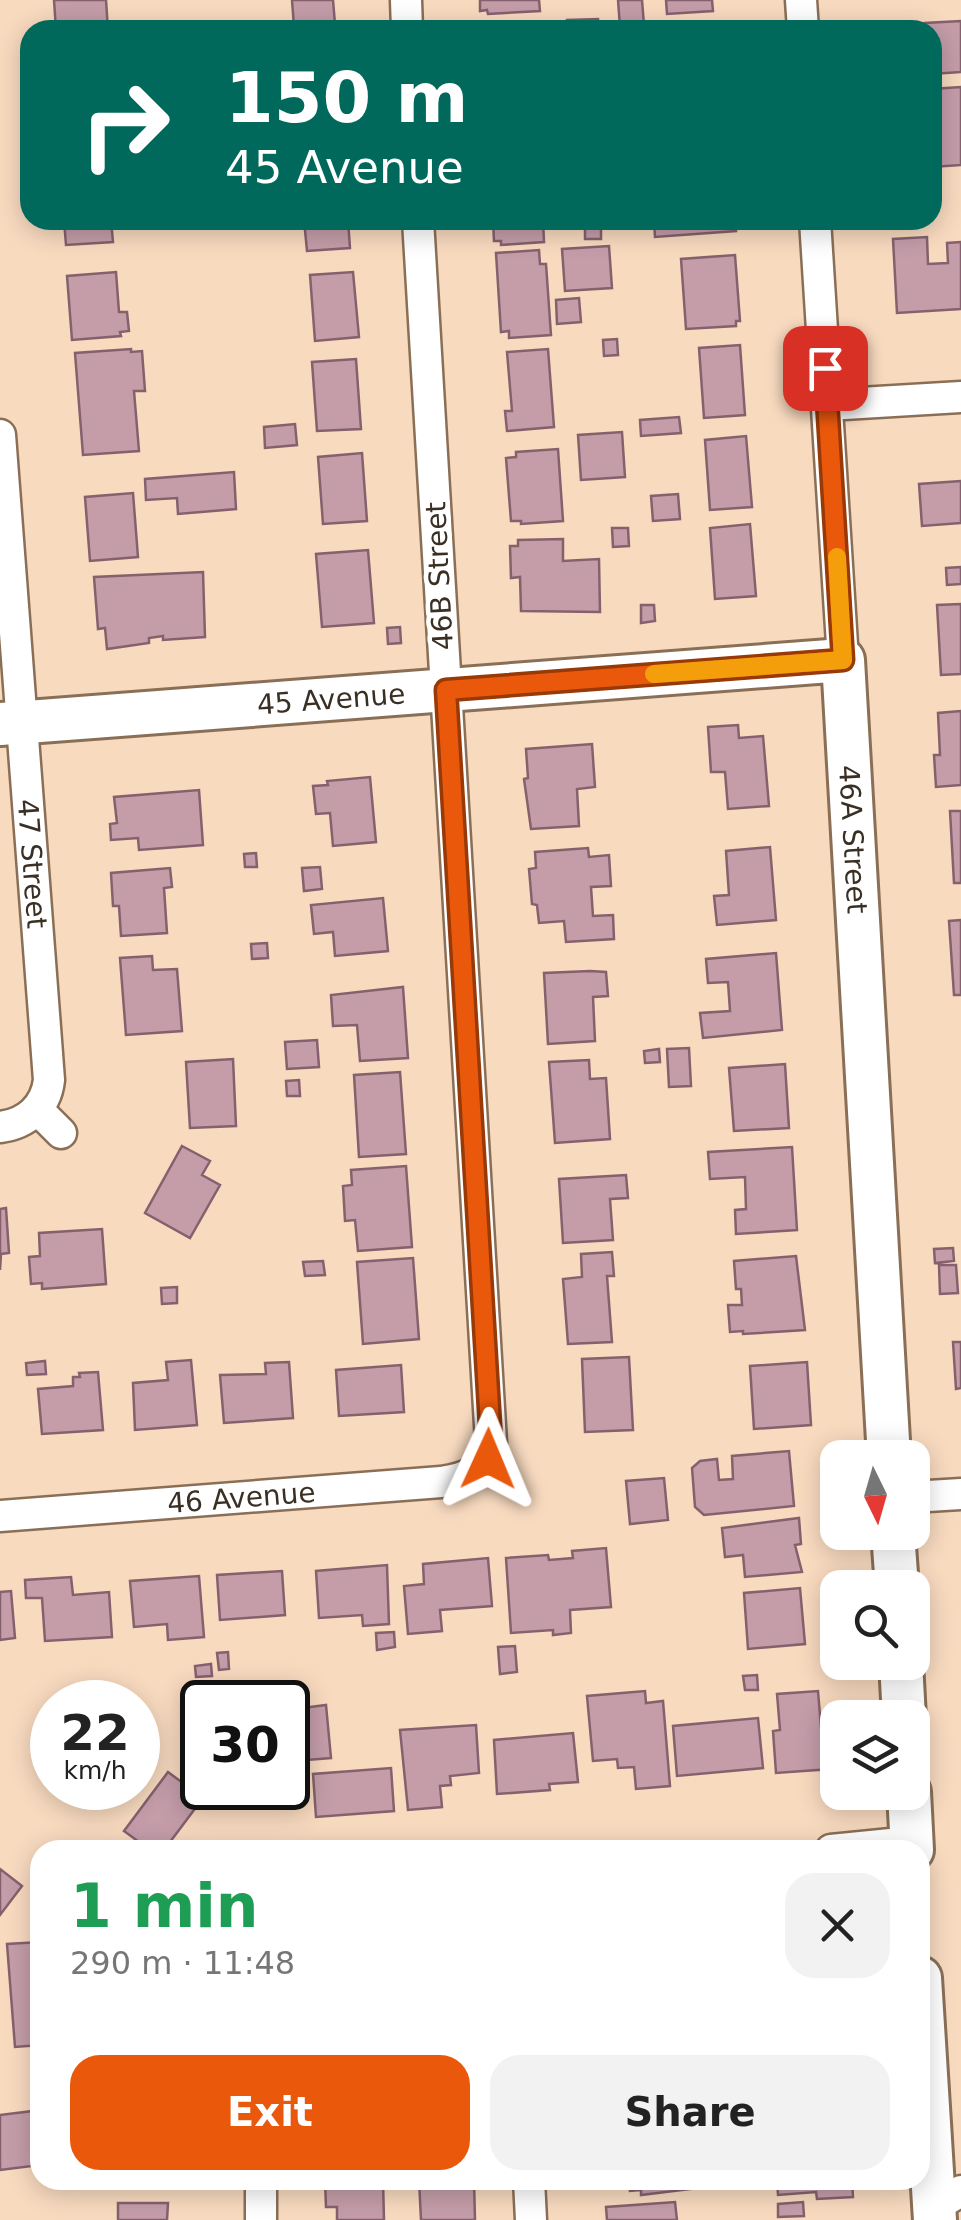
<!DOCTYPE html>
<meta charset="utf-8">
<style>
:root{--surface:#fff;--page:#f2f2f2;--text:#222;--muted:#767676;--accent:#ea580c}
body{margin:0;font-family:"DejaVu Sans",sans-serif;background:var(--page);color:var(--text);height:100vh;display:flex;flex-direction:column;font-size:38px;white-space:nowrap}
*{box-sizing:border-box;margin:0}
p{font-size:32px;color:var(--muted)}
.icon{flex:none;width:55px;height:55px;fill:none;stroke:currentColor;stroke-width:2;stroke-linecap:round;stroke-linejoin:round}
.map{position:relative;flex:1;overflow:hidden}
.panel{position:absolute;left:30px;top:1840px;width:900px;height:350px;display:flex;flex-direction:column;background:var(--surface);border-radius:30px;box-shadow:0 5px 25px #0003}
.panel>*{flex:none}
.banner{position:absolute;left:20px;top:20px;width:922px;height:210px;border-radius:30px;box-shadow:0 5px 25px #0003;background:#00695c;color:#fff;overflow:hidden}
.needle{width:65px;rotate:175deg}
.buttons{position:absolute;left:820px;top:1440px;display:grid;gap:20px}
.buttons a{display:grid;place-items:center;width:110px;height:110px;border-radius:20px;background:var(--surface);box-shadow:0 5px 25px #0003;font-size:50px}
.speed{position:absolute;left:30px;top:1680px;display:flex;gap:20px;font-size:50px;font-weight:700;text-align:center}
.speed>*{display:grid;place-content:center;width:130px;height:130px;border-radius:50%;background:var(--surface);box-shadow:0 5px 25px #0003;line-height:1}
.speed small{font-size:25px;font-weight:400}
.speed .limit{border:5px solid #111;border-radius:15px;background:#fff;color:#111}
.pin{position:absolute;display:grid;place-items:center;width:85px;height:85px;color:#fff;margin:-42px;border-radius:20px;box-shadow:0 5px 15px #0006}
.me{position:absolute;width:110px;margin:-55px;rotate:1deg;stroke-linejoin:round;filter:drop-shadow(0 0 8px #0008)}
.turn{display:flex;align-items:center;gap:35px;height:210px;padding:0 40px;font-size:45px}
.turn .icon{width:130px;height:130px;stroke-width:2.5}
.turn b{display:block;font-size:70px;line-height:85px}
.round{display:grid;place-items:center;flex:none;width:105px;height:105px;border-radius:30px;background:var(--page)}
.overview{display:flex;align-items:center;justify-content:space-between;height:170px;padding:0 40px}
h1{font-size:60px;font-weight:600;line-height:75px;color:#1e9e55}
.action{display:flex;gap:20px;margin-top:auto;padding:20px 40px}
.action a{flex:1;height:115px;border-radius:30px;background:var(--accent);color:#fff;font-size:40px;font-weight:600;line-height:115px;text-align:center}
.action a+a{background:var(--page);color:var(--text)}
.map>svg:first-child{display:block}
</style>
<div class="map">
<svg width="961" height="2220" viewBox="0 0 961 2220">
<rect width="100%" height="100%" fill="#f8dabf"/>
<!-- building -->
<path fill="#c49da9" stroke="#85616d" stroke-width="2.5" d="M54,0H106L108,30H56Z
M292,0H333L335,24L294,27Z
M480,0H539L540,11L488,14L487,10L480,11Z
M618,0H642L644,25L620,27Z
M666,0H712L713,11L667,14Z
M598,19L599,30H567V20Z
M961,21V72L932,74V30H925V23Z
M961,87V165L932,167V89Z
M64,220H111L113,242L66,245Z
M304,220H348L350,248L307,251Z
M493,220H543L544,242L501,245V241H494Z
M654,220H736V231L655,237Z
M601,225V239H585V226Z
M927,237L928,264L948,263L947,243L961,242V309L897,313L893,239Z
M609,246L612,288L565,291L562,249Z
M539,250L540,264H546L551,335L509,338V331L501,332L496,253Z
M735,255L740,321H736V326L686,329L681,259Z
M116,272L119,312H127L129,331L120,332L121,336L72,340L67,276Z
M353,272L359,337L315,341L310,275Z
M579,298L581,322L557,324L556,300Z
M617,339L618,355L604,356L603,340Z
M740,345L745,415L704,418L699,348Z
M131,349V352L142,351L145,391H134L139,451L83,455L75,353Z
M548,349L554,427L507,431L505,411H512L507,352Z
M356,359L361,429L317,431L312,362Z
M679,417L681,433L641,436L640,420Z
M295,424L297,445L265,448L264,427Z
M622,432L625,477L581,480L578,435Z
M746,436L752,507L710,510L705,440Z
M558,449L563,521L521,524V521H511L506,458L516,457V452Z
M362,453L367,521L323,524L318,457Z
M234,472L236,509L178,514L177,498L146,500L145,479Z
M961,481V523L922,526L919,484Z
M133,493L138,557L90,561L85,497Z
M678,494L680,519L653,521L651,496Z
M750,524L756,596L715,599L710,528Z
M612,528H628L629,546L613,547Z
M563,539V561L599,559L600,612L521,611L520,577L511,578L510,546H518V540Z
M368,550L374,623L322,627L316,554Z
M961,567V584L947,585L946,568Z
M203,572L205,637L163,640V636L149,638V643L107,649L105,628L98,629L94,577Z
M961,604V674L941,675L937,605Z
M641,605H654L655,621L641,623Z
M400,627L401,643L388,644L387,628Z
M961,711V785L936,787L934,755H940L938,713Z
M738,725L739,738L763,736L769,806L728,809L725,772H711L708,727Z
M592,744L595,787L577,789L579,826L531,829L524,779L528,778L526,749Z
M370,777L376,842L333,846L330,813L316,814L313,786L328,785L327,781Z
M199,790L203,845L139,850L138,838L111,840L110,824L117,823L114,797Z
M950,811H961V883H954Z
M770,847L776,920L717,925L714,896L729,895L726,851Z
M588,848L589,857L609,855L611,886L591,887L593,916L613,915L614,939L566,942L564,921L539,923L537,905L532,904L529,869L536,868L535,852Z
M256,853L257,867H245L244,854Z
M320,867L322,889L304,891L302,868Z
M170,868L172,887L164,888L167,933L121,936L119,906H113L111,873Z
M383,898L388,951L335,956L333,932L314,934L311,905Z
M961,920V995H954L949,921Z
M267,943L268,958L252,959L251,944Z
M776,953L782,1030L703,1038L700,1013L730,1011L728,982L708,983L706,959Z
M152,956L153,970L177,969L182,1031L126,1035L120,958Z
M590,971L606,972L608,996L593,997L595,1041L548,1044L544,973Z
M403,987L408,1058L360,1061L357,1025L333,1026L331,995Z
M317,1040L319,1067L287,1069L285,1042Z
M689,1048L691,1086L669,1087L667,1049Z
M659,1049L660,1062L645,1063L644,1051Z
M233,1059L236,1126L190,1128L186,1062Z
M589,1060L590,1079L606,1078L610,1139L555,1143L549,1062Z
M785,1064L789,1128L734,1131L729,1068Z
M400,1072L406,1154L359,1157L354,1075Z
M299,1080L300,1096H287L286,1081Z
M182,1146L210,1161L202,1175L220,1185L190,1238L145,1213Z
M792,1147L797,1230L736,1234L735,1210L746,1209L745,1177L710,1179L708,1152Z
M406,1166L412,1247L358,1251L355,1220L345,1221L343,1186L352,1185L351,1170Z
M626,1175L628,1198L610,1199L613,1240L563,1243L559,1179Z
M6,1208L9,1253L1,1254L0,1270V1209Z
M102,1229L106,1284L42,1289V1283L31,1284L29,1257L40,1256L39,1233Z
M953,1248L954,1261L935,1263L934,1249Z
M612,1252L614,1276H607L612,1342L568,1344L563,1279L582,1277L581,1254Z
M796,1256L805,1330L743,1334V1331L730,1332L728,1305H742L741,1289H736L734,1261Z
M413,1258L419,1339L363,1344L357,1262Z
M323,1261L325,1275L305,1276L303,1262Z
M939,1265H956L958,1293L940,1294Z
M177,1287V1303L162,1304L161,1288Z
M953,1342H961V1388L956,1389Z
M629,1357L633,1430L585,1432L582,1359Z
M191,1360L197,1425L135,1430L133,1383L168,1380L166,1362Z
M45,1361L46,1374L27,1375L26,1363Z
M289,1362L293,1418L224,1423L220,1375L266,1374L265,1363Z
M807,1362L811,1425L754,1429L750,1366Z
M401,1365L404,1412L339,1416L336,1370Z
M98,1372L103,1430L42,1434L38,1389L73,1386V1377H80L79,1373Z
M789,1451L794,1506L704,1515L695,1507L692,1468L700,1461L717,1459L719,1480L733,1479L732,1456Z
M664,1478L668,1520L630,1524L626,1481Z
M799,1518L801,1544L795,1545L802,1572L745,1577L743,1555L725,1557L722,1528Z
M606,1548L611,1607L570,1610L571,1633L553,1635V1630L511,1633L506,1558L548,1555L549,1560L573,1558L572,1551Z
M488,1558L492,1606L440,1610L442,1631L408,1634L404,1586L424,1584L423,1564Z
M387,1565L389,1624L363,1626L362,1615L319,1618L316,1571Z
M282,1571L285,1615L220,1620L217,1575Z
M199,1576L204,1637L168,1640L167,1624L134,1627L130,1581Z
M71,1577L73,1595L109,1592L112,1637L45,1641L42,1598H26L25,1580Z
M800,1588L805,1644L748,1649L744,1593Z
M11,1591L15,1638L0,1640V1592Z
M394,1632L395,1647L377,1650L376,1633Z
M515,1646L517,1672L500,1674L498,1647Z
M228,1652L229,1669L219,1670L217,1653Z
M211,1664L212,1676L196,1677L195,1666Z
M757,1675L758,1690H745L743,1676Z
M645,1691L646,1703L663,1701L670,1786L636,1789L634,1767L618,1768L617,1759L593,1761L587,1696Z
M818,1691L821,1727L827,1726L831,1769L776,1773L773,1731L780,1730L777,1694Z
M326,1705L331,1758L307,1760L302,1708Z
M758,1718L763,1768L677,1776L673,1726Z
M476,1725L479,1773L450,1776L451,1785L440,1786L442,1807L408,1810L400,1730Z
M573,1733L578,1782L549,1784L550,1790L497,1794L494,1740Z
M288,1761H296L300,1800L242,1806L240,1788H288Z
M391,1768L394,1811L316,1817L313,1774Z
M168,1772L203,1798L164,1850H150L124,1831Z
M0,1869L22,1886L0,1915Z
M40,1886V1929L32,1887Z
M40,1942V2045L15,2047L7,1944Z
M33,2111L40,2165L0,2170V2115Z
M325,2180H383L384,2220H337V2207H326Z
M419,2180H474L475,2220H421Z
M629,2180H699V2188L641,2195V2190L630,2191Z
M777,2180H852L853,2197L817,2199L816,2192L778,2195Z
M675,2202L677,2220H607L606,2207Z
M803,2202L804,2216L778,2217V2204Z
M118,2203H168L167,2220H118Z"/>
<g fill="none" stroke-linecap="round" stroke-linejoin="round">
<!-- street casing -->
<g stroke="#8a6f57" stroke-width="35">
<g id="street">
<path d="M406,0L407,30"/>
<path d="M801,0L803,30"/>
<path d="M815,220L843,660"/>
<path d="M827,405L961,397"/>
<path id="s1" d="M0,435L49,1080C46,1107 26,1124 0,1127"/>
<path d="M37,1109L61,1133"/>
<path d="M912,1497L961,1494"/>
<path id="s2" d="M0,1516L441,1482C468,1478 487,1471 491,1442L418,220"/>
<path d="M831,1850L911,1842"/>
<path d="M529,2180L531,2220"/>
<path d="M934,2207L961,2191"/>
<path d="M261,2220V2180"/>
</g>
</g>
<!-- secondary casing -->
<g stroke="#8a6f57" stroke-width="48">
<g id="secondary">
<path id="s3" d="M0,724L843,660L889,1458"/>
<path d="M893,1532L897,1588"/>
<path d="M901,1662L904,1718"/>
<path d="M909,1792L912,1850"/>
<path d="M920,1978L935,2220"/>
</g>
</g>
<!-- street -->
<use href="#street" stroke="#fff" stroke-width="30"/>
<!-- secondary -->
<use href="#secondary" stroke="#fff" stroke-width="42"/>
</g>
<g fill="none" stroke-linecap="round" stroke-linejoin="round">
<!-- route casing -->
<g stroke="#983908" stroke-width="25">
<path id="route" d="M488,1459L491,1442L446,690L843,660L825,368"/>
</g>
<!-- route -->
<use href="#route" stroke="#ea580c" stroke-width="18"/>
<!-- slow -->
<path stroke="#f59e0b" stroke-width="18" d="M654,674L843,660L837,557"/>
</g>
<g text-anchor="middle" stroke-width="9" stroke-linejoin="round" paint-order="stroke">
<!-- street labels -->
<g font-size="28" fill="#3a2f24" stroke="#fff">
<text transform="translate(439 576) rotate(-93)" y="10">46B Street</text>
<text dy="10" stroke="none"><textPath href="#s3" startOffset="332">45 Avenue</textPath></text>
<text dy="10" stroke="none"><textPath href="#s3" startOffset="1025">46A Street</textPath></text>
<text dy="10" stroke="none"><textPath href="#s1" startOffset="430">47 Street</textPath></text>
<text dy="10" stroke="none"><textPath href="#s2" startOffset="242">46 Avenue</textPath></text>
</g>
</g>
</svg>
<div class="buttons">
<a><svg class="needle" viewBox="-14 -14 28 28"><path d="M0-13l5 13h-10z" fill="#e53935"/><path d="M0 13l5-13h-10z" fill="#767676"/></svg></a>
<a><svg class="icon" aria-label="search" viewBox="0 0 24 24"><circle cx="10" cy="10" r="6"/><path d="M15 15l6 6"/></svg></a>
<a><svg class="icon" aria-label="layers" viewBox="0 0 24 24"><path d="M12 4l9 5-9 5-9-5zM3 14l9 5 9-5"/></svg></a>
</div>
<div class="speed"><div>22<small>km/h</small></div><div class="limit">30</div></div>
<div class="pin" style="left:825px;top:368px;background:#d93025"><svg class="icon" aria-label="arrive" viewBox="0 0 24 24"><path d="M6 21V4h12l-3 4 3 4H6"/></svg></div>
<svg class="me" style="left:488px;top:1459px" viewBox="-20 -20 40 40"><path d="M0-17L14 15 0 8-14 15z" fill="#ea580c" stroke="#fff" stroke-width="4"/></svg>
<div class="banner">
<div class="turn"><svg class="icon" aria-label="right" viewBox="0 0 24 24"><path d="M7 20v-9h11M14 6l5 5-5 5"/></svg><div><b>150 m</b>45 Avenue</div></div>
</div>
<section class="panel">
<div class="overview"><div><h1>1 min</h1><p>290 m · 11:48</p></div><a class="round"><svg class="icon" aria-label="close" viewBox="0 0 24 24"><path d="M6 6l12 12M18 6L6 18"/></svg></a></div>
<div class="action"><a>Exit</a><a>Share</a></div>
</section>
</div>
